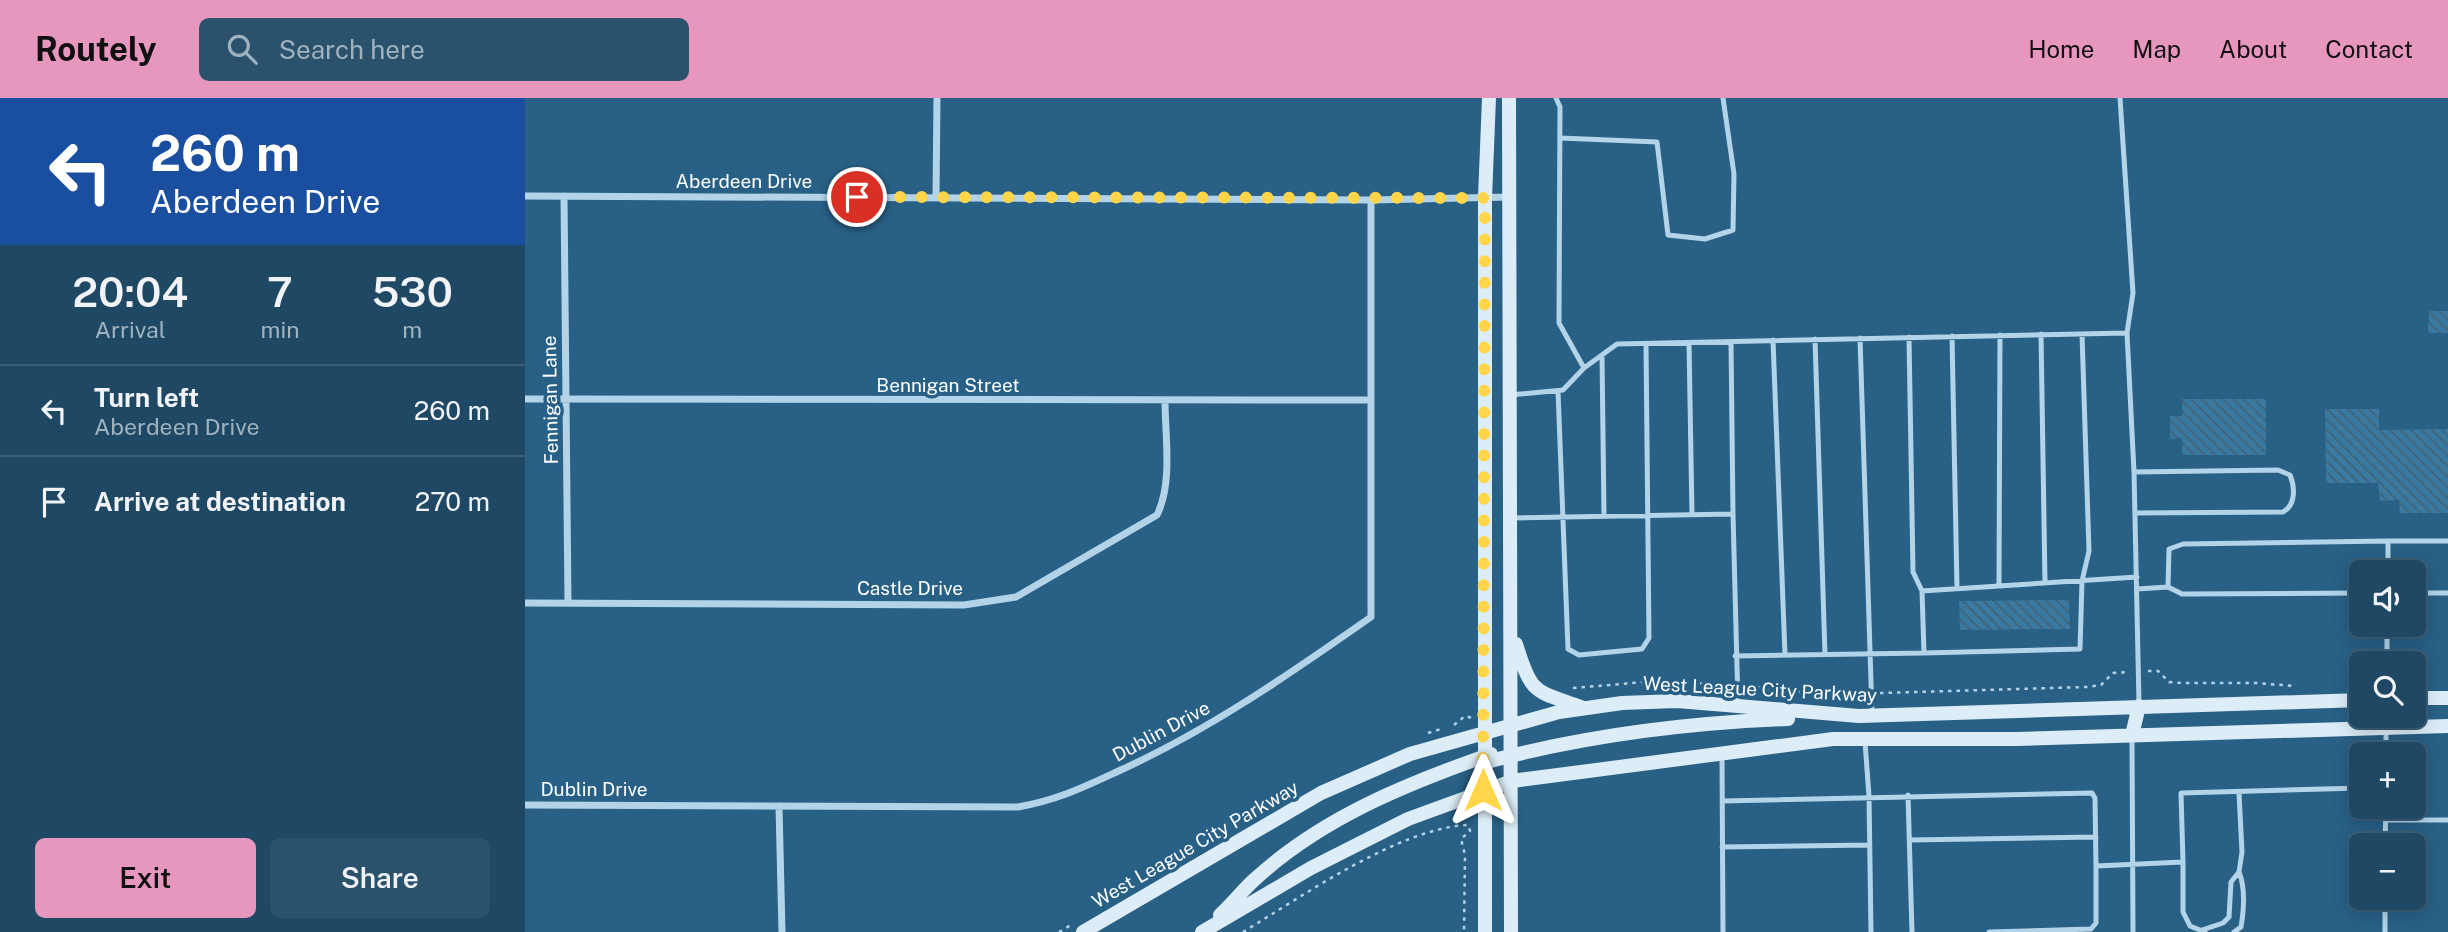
<!DOCTYPE html>
<meta charset="utf-8">
<style>
:root{--surface:#1e4864;--page:#2b526d;--text:#f1f3f6;--muted:#a1b2bf;--line:#3c6078;--accent:#e797bd}
body{margin:0;font-family:"Public Sans",sans-serif;background:var(--page);color:var(--text);height:100vh;display:flex;flex-direction:column;font-size:26px;white-space:nowrap}
*{box-sizing:border-box;margin:0}
p{font-size:23px;color:var(--muted)}
.icon{flex:none;width:38px;height:38px;fill:none;stroke:currentColor;stroke-width:2;stroke-linecap:round;stroke-linejoin:round}
.map{position:relative;flex:1;overflow:hidden}
.drawer{display:flex;flex-direction:column;background:var(--surface);width:525px}
.drawer>*{flex:none}
.top-card{background:#1a4fa0;color:#fff;overflow:hidden}
.tools{position:absolute;left:1824px;top:462px;display:grid;gap:14px}
.tools a{display:grid;place-items:center;width:77px;height:77px;border-radius:10px;background:var(--surface);box-shadow:0 4px 18px #0003,0 0 0 2px var(--line);font-size:35px}
.pin{position:absolute;display:grid;place-items:center;width:60px;height:60px;color:#fff;margin:-30px;border:4px solid #fff;border-radius:50%;box-shadow:0 2px 7px #0007}
.me{position:absolute;width:77px;margin:-38px;rotate:0deg;stroke-linejoin:round;filter:drop-shadow(0 0 5px #0008)}
.turn{display:flex;align-items:center;gap:24px;height:147px;padding:0 35px;font-size:32px}
.turn .icon{width:91px;height:91px;stroke-width:2.5}
.turn b{display:block;font-size:49px;line-height:60px}
.eta{display:flex;justify-content:space-evenly;align-items:center;height:119px;text-align:center}
.eta b{font-size:42px;font-weight:600;line-height:49px}
.button{display:flex;gap:14px;margin-top:auto;padding:14px 35px}
.button a{flex:1;height:80px;border-radius:10px;background:var(--accent);color:#111;font-size:28px;font-weight:600;line-height:80px;text-align:center}
.button a+a{background:var(--page);color:var(--text)}
ul{padding:0;list-style:none}
li{display:flex;align-items:center;gap:21px;height:91px;padding:0 35px;border-top:2px solid var(--line)}
li div{flex:1}
li b{display:block;font-size:26px}
li em{font-style:normal}
header{display:flex;align-items:center;gap:42px;box-sizing:border-box;height:98px;padding:0 35px;background:var(--accent);color:#111}
header strong{font-size:33px}
nav{display:flex;gap:38px;margin-inline-start:auto;font-size:24px}
.search{width:490px;height:63px;background:var(--page);display:flex;align-items:center;gap:18px;box-sizing:border-box;padding:0 24px;border-radius:10px;color:var(--muted);font-size:26px}
main{display:flex;flex:1;min-height:0}
.map>svg:first-child{display:block}
</style>
<header>
<strong>Routely</strong>
<div class="search"><svg class="icon" aria-label="search" viewBox="0 0 24 24"><circle cx="10" cy="10" r="6"/><path d="M15 15l6 6"/></svg>Search here</div>
<nav><a>Home</a><a>Map</a><a>About</a><a>Contact</a></nav>
</header>
<main>
<section class="drawer">
<div class="top-card">
<div class="turn"><svg class="icon" aria-label="left" viewBox="0 0 24 24"><path d="M17 20v-9H6M10 6l-5 5 5 5"/></svg><div><b>260 m</b>Aberdeen Drive</div></div>
</div>
<div class="eta">
<div><b>20:04</b><p>Arrival</p></div>
<div><b>7</b><p>min</p></div>
<div><b>530</b><p>m</p></div>
</div>
<ul>
<li><svg class="icon" aria-label="left" viewBox="0 0 24 24"><path d="M17 20v-9H6M10 6l-5 5 5 5"/></svg><div><b>Turn left</b><p>Aberdeen Drive</p></div><em>260 m</em></li>
<li><svg class="icon" aria-label="arrive" viewBox="0 0 24 24"><path d="M6 21V4h12l-3 4 3 4H6"/></svg><div><b>Arrive at destination</b></div><em>270 m</em></li>
</ul>
<div class="button"><a>Exit</a><a>Share</a></div>
</section>
<div class="map">
<svg width="1923" height="834" viewBox="0 0 1923 834">
<defs>
<pattern id="building-back-hatch" width="6" height="6" patternUnits="userSpaceOnUse" patternTransform="scale(1.75)"><rect width="6" height="6" fill="#3979a2"/><path d="M-1 5l2 2M0 0l6 6M5-1l2 2" fill="none" stroke="#426277"/></pattern>
</defs>
<rect width="100%" height="100%" fill="#286086"/>
<!-- building -->
<path fill="url(#building-back-hatch)" d="M1904,213H1923V235H1903Z
M1657,301H1741V357H1657V340L1645,341V318H1657Z
M1800,311H1854V332L1923,331V415H1875L1874,402L1855,403L1853,385H1801Z
M1544,502L1545,531L1435,532L1434,503Z"/>
<g fill="none" stroke-linecap="round" stroke-linejoin="round">
<!-- path -->
<path stroke="#b3d4e8" stroke-width="2.5" stroke-dasharray="3.5 5" stroke-linecap="butt" d="M1623,573H1633L1644,584L1656,585H1731L1769,588
M1223,588L1295,596L1335,595
M1048,590L1132,583L1202,587
M1355,595L1563,589L1576,587L1588,575L1603,574
M929,627L940,618L947,620
M903,635L916,631
M534,834L546,827
M718,834C778,798 874,730 943,727L945,733L936,741L940,757L939,834"/>
<!-- lane -->
<path stroke="#b3d4e8" stroke-width="5" d="M1595,0L1608,195L1602,235
M1035,40L1132,44L1143,137L1180,141L1208,132L1209,76L1198,0
M1516,236L1520,485
M1427,238L1432,490
M1384,239L1388,474L1397,493
M1335,240L1347,615
M1290,241L1300,557
M1248,242L1260,557
M1206,244L1208,416
M1164,245L1167,417
M1077,257L1079,418
M1059,270L1092,246L1602,235L1609,374L1614,605
M1033,293L1043,551L1054,557L1117,551L1124,540L1121,246
M985,297L1038,292L1059,270L1034,225L1035,9L1031,0
M1609,374L1753,372L1765,377C1770,389 1771,407 1758,414L1610,415
M985,420L1208,416L1213,607
M1863,474V443H1923
M1474,488L1475,237
M1612,491L1643,489
M1836,495L1657,496L1643,489L1644,451L1658,446L1863,443
M1888,495H1923
M1399,555L1555,551L1557,483L1564,453L1557,236
M1210,558L1399,555L1397,493L1612,479
M1862,565V527
M1607,640L1608,834
M1340,644L1344,698L1346,834
M1861,656V632
M1197,659L1198,834
M1383,697L1387,834
M1197,703L1567,695L1570,700L1571,768
M1861,722H1923
M1385,742L1571,739
M1860,747L1861,709
M1197,749L1345,747
M1658,764V814L1665,828L1680,834
M1677,832L1698,825L1704,819L1706,784L1714,774L1717,754L1714,695
M1464,834L1566,831L1571,825V768L1658,764L1656,695L1836,690
M1709,834L1716,829C1719,811 1721,791 1714,774
M1860,834V800"/>
<!-- street -->
<path stroke="#b3d4e8" stroke-width="7" d="M0,98L846,102L984,99
M39,98L43,505
M411,99L412,0
M0,301L846,302
M0,505L439,507L491,499L632,417C648,385 640,338 640,303
M0,707L493,709C534,702 561,688 598,671C687,630 766,575 846,519V102
M254,708L257,834"/>
<!-- secondary -->
<path stroke="#ddedf7" stroke-width="14" d="M984,0L986,834
M991,546C1007,599 1010,592 1059,610
M1888,600H1923
M1607,637L1614,608
M958,665C1057,638 1161,625 1263,621
M695,817C707,806 717,793 729,782C796,720 881,686 966,656
M558,834L796,695L885,656L1034,614L1097,605L1152,603L1334,618L1836,602
M677,834L786,770L883,721L987,683L1308,641H1491L1923,628
M960,834V100L964,0"/>
</g>
<g fill="none" stroke-linecap="round" stroke-linejoin="round">
<!-- route -->
<path stroke="#ffd54a" stroke-width="12" stroke-dasharray="0 21.6" d="M332,99L960,100L958,692"/>
</g>
<g text-anchor="middle" stroke-width="7" stroke-linejoin="round" paint-order="stroke">
<!-- street labels -->
<g font-size="19" fill="#fff" stroke="#286086">
<text x="219" y="90">Aberdeen Drive</text>
<text x="423" y="294">Bennigan Street</text>
<text transform="translate(25 302) rotate(-91)" y="7">Fennigan Lane</text>
<text x="385" y="497">Castle Drive</text>
<text transform="translate(1235 591) rotate(3)" y="7">West League City Parkway</text>
<text transform="translate(636 633) rotate(-28)" y="7">Dublin Drive</text>
<text x="69" y="698">Dublin Drive</text>
<text transform="translate(670 746) rotate(-30)" y="7">West League City Parkway</text>
</g>
</g>
</svg>
<div class="tools">
<a><svg class="icon" aria-label="sound" viewBox="0 0 24 24"><path d="M4 9h4l5-4v14l-5-4H4zM17 9q2 3 0 6"/></svg></a>
<a><svg class="icon" aria-label="search" viewBox="0 0 24 24"><circle cx="10" cy="10" r="6"/><path d="M15 15l6 6"/></svg></a>
<a>+</a>
<a>−</a>
</div>
<div class="pin" style="left:332px;top:99px;background:#d93025"><svg class="icon" aria-label="arrive" viewBox="0 0 24 24"><path d="M6 21V4h12l-3 4 3 4H6"/></svg></div>
<svg class="me" style="left:958px;top:692px" viewBox="-20 -20 40 40"><path d="M0-17L14 15 0 8-14 15z" fill="#ffd54a" stroke="#fff" stroke-width="4"/></svg>
</div>
</main>
